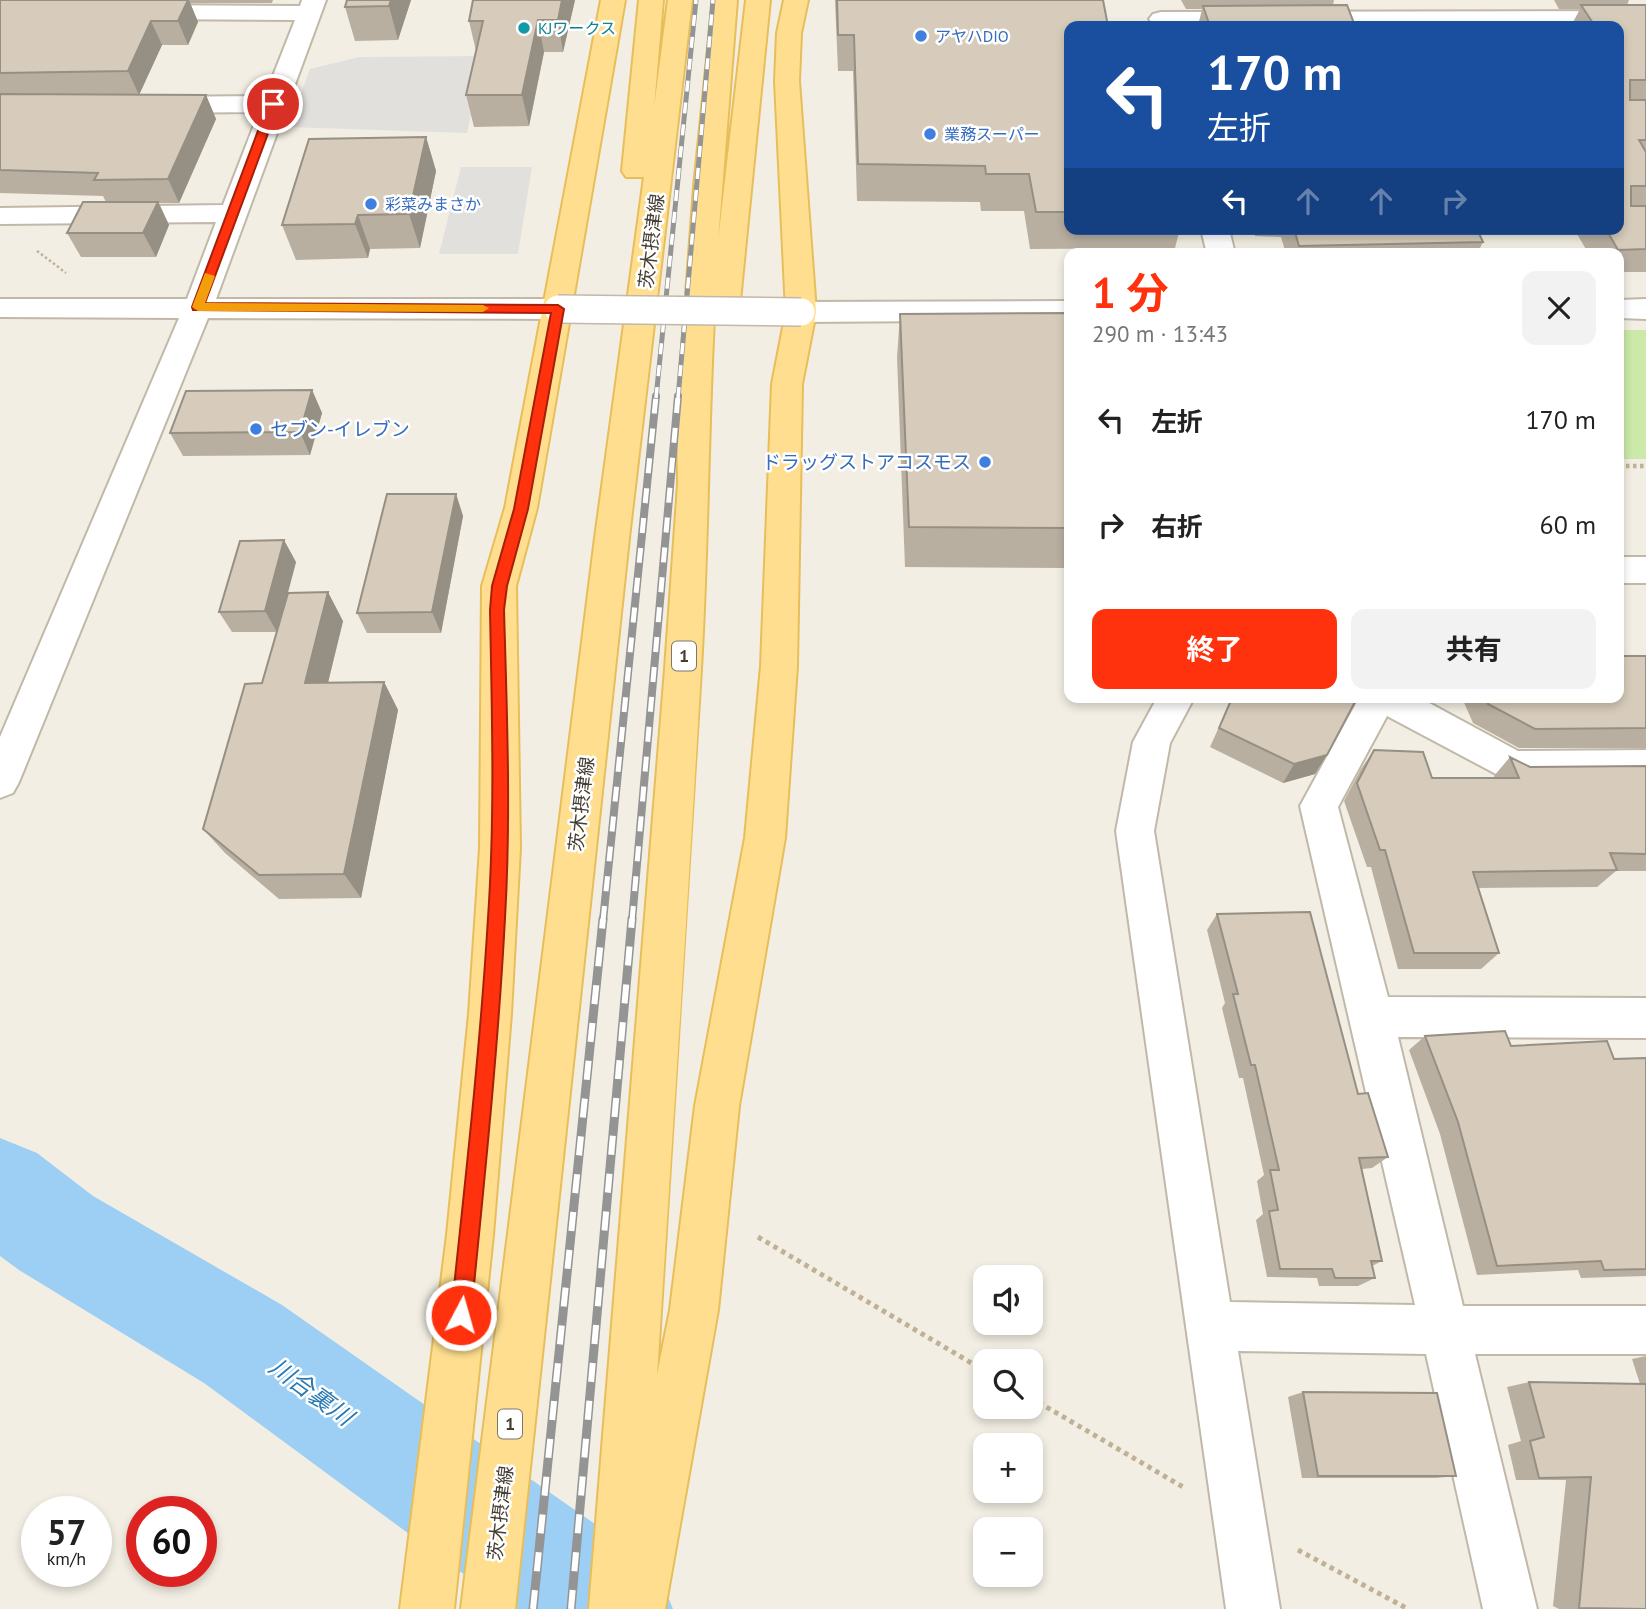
<!DOCTYPE html>
<html lang="ja">
<meta charset="utf-8">
<style>
:root{--surface:#fff;--page:#f2f2f2;--text:#222;--muted:#767676;--accent:#ff320d}
body{margin:0;font-family:"PT Sans","Noto Sans JP",sans-serif;background:var(--page);color:var(--text);height:100vh;display:flex;flex-direction:column;font-size:26px;white-space:nowrap}
*{box-sizing:border-box;margin:0}
p{font-size:23px;color:var(--muted)}
.icon{flex:none;width:38px;height:38px;fill:none;stroke:currentColor;stroke-width:2;stroke-linecap:round;stroke-linejoin:round}
.map{position:relative;flex:1;overflow:hidden}
.details{position:absolute;left:1064px;top:248px;width:560px;height:455px;display:flex;flex-direction:column;background:var(--surface);border-radius:14px;box-shadow:0 4px 10px #0003}
.details>*{flex:none}
.top-card{position:absolute;left:1064px;top:21px;width:560px;height:214px;border-radius:14px;box-shadow:0 4px 10px #0003;background:#1a4fa0;color:#fff;overflow:hidden}
.buttons{position:absolute;left:973px;top:1265px;display:grid;gap:14px}
.buttons a{display:grid;place-items:center;width:70px;height:70px;border-radius:14px;background:var(--surface);box-shadow:0 4px 10px #0003;font-size:35px}
.speed{position:absolute;left:21px;top:1496px;display:flex;gap:14px;font-size:35px;font-weight:700;text-align:center}
.speed>*{display:grid;place-content:center;width:91px;height:91px;border-radius:50%;background:var(--surface);box-shadow:0 4px 10px #0003;line-height:1}
.speed small{font-size:18px;font-weight:400}
.speed .limit{border:10px solid #d22;background:#fff;color:#111}
.pin{position:absolute;display:grid;place-items:center;width:60px;height:60px;color:#fff;margin:-30px;border:4px solid #fff;border-radius:50%;box-shadow:0 2px 7px #0007}
.me{position:absolute;width:77px;margin:-38px;rotate:6deg;stroke-linejoin:round;filter:drop-shadow(0 0 5px #0008)}
.turn{display:flex;align-items:center;gap:24px;height:147px;padding:0 28px;font-size:32px}
.turn .icon{width:91px;height:91px;stroke-width:2.5}
.turn b{display:block;font-size:49px;line-height:60px}
.lanes{display:flex;align-items:center;height:66px;padding:0 28px;background:#0003;justify-content:center;gap:35px;direction:ltr}
.lanes .off{opacity:.35}
.round{display:grid;place-items:center;flex:none;width:74px;height:74px;border-radius:14px;background:var(--page)}
.head{display:flex;align-items:center;justify-content:space-between;height:119px;padding:0 28px}
h1{font-size:42px;font-weight:700;line-height:52px;color:var(--accent)}
.button{display:flex;gap:14px;margin-top:auto;padding:14px 28px}
.button a{flex:1;height:80px;border-radius:14px;background:var(--accent);color:#fff;font-size:28px;font-weight:700;line-height:80px;text-align:center}
.button a+a{background:var(--page);color:var(--text)}
ul{padding:0;list-style:none}
li{display:flex;align-items:center;gap:21px;height:105px;padding:0 28px}
li div{flex:1}
li b{display:block;font-size:26px}
li em{font-style:normal}
.map>svg:first-child{display:block}
</style>
<div class="map">
<svg width="1646" height="1609" viewBox="0 0 1646 1609">
<rect width="100%" height="100%" fill="#f2eee3"/>
<!-- green -->
<path fill="#cce9a9" d="M1619,330H1646V459H1619Z"/>
<!-- parking -->
<path fill="#e2e0dc" d="M484,56L467,133L288,127L310,69L359,57Z
M461,167H532L518,254H439Z"/>
<g fill="none" stroke-linecap="round" stroke-linejoin="round">
<!-- river -->
<path fill="#9ccff3" fill-rule="evenodd" d="M0,1138L37,1153L93,1196L282,1305L655,1566L673,1609H511L204,1383L19,1270L0,1256Z"/>
<!-- minor casing -->
<g stroke="#c1b8a8" stroke-width="4">
<path id="minor" d="M302,0H326L216,299H558L568,302L573,309L568,316L558,319L208,318L19,782L13,793L0,798V737L179,318L0,317V299H187L216,222L0,224V208L223,205L259,112L160,113L151,110L147,105L151,100L160,97L265,96L295,20L142,19L134,17L130,12L134,7L142,5L300,6Z
M1646,11V25L1161,26L1153,24L1149,19L1153,14L1161,12Z
M1201,229H1229L1235,254H1207Z
M1646,299V319L1619,318V300Z
M1069,301V320L801,322L791,319L786,312L791,305L801,302Z
M1619,557H1646V583H1619Z
M1157,698H1194L1170,743L1154,831L1230,1302L1415,1305L1300,806L1359,698H1420L1518,751L1646,750V782L1513,783L1387,716L1338,807L1388,997L1646,998V1038L1398,1037L1463,1306H1646V1354H1475L1537,1609H1483L1426,1354L1238,1351L1280,1609H1226L1116,831L1133,742Z"/>
</g>
<!-- major casing -->
<g stroke="#e8be5b" stroke-width="4">
<path id="major" d="M601,0H625L537,508L516,586L520,848L511,1014L493,1235L454,1609H400L447,1235L469,1014L480,848L482,586L505,508Z
M639,0H663L654,108L668,0H692L629,538L515,1609H461L595,538L644,177H626L622,171Z
M713,0H737L718,241L746,0H770L739,311L734,318L724,321L714,318C708,435 708,552 701,669C688,904 672,1139 657,1375L670,1310L695,1106L745,838L761,666L772,384L786,312L775,81L777,33L784,0H808L801,33L799,81L816,312L802,384L797,666L785,838L739,1106L718,1310L665,1609H589L665,669L678,484L677,417L694,187Z"/>
</g>
<!-- path-far2 -->
<path stroke="#c0b196" stroke-width="2.5" stroke-dasharray="2.5 2.5" stroke-linecap="butt" d="M37,251L66,273"/>
<!-- path-far1 -->
<path stroke="#c0b196" stroke-width="4.5" stroke-dasharray="3.5 3.5" stroke-linecap="butt" d="M1619,466H1646"/>
<!-- path -->
<path stroke="#c0b196" stroke-width="5" stroke-dasharray="4.5 4.5" stroke-linecap="butt" d="M758,1237L985,1371
M1031,1398L1183,1487
M1298,1550L1408,1609"/>
<!-- minor -->
<use href="#minor" fill="#fff" fill-rule="evenodd"/>
<!-- major -->
<use href="#major" fill="#ffdf8f" fill-rule="evenodd"/>
<!-- rail-far2 casing -->
<g stroke="#949494" stroke-width="5">
<path id="rail-far2" d="M656,398L696,0
M678,398L713,0"/>
</g>
<!-- rail-far1 casing -->
<g stroke="#949494" stroke-width="8">
<path id="rail-far1" d="M603,921L656,396
M632,921L678,396"/>
</g>
<!-- rail casing -->
<g stroke="#949494" stroke-width="9">
<path id="rail" d="M533,1609L603,919
M571,1609L632,919"/>
</g>
<!-- rail-far2 -->
<use href="#rail-far2" stroke="#fff" stroke-width="3.5" stroke-dasharray="11" stroke-linecap="butt"/>
<!-- rail-far1 -->
<use href="#rail-far1" stroke="#fff" stroke-width="5" stroke-dasharray="15" stroke-linecap="butt"/>
<!-- rail -->
<use href="#rail" stroke="#fff" stroke-width="6" stroke-dasharray="19" stroke-linecap="butt"/>
<!-- minor-bridge casing -->
<g stroke="#c1b8a8" stroke-width="30" stroke-linecap="butt">
<path id="minor-bridge" d="M558,309L801,312"/>
</g>
<!-- minor-bridge -->
<use href="#minor-bridge" stroke="#fff" stroke-width="27"/>
</g>
<!-- wall -->
<path fill="#b9afa1" d="M0,0H273L272,3H190L198,22L188,45H162L139,95H206L216,119L179,203H159L169,225L156,257H81L67,233L106,202L103,196L0,193Z
M347,0H411L398,40L355,41L345,7Z
M473,0H575L563,52H544L529,126L474,127L466,95L476,51L469,21Z
M835,0H1103L1069,26V229H1180L1175,248L1030,249L1024,211H981L980,202L857,201L853,71H838Z
M1181,0H1334L1333,5L1355,26H1198L1202,9H1186Z
M1554,0H1629L1627,5H1646V272H1619V254H1594L1592,251H1587L1574,229H1619V26H1571L1580,9H1559Z
M426,137L436,171L420,248L370,249L368,258L296,260L282,225Z
M1254,229H1477L1483,242L1477,254H1286L1281,237L1255,236Z
M1069,313V568L905,567L897,357L900,314Z
M312,390L322,413L310,455L183,456L170,433Z
M456,494L463,516L441,633H367L357,613Z
M296,562L288,593L343,621L328,683L384,682L398,710L361,898L279,899L225,853L203,829L262,683L277,632H232L219,612Z
M1621,656H1646V748H1519L1473,723L1462,698H1619Z
M1232,698H1357L1315,774L1283,783L1210,747Z
M1374,750L1432,778H1495L1494,776L1510,757L1530,767L1646,766V871H1616L1597,887L1479,888L1499,953L1481,969H1398L1371,867H1367L1344,801L1361,769Z
M1217,914L1358,1094L1388,1157L1372,1168L1362,1169L1382,1261L1372,1266L1375,1278L1358,1286H1319L1317,1278L1267,1277L1256,1220L1263,1214L1257,1181L1264,1175L1243,1078H1239L1222,1008L1225,1003L1207,930Z
M1425,1036L1614,1059L1646,1058V1276L1581,1278L1578,1270L1477,1275L1440,1134L1409,1050Z
M1646,1356V1609H1559L1553,1606L1566,1480H1516L1508,1445L1521,1441L1507,1387L1529,1382L1640,1384L1632,1359Z
M1303,1392L1456,1476L1436,1478H1302L1288,1397Z"/>
<!-- shaded-wall -->
<path fill="#968f83" d="M188,0H189L198,22L188,45L178,21Z
M391,0H411L398,40L389,6Z
M562,0H575L563,52L558,20Z
M538,20L544,52L529,126L522,95Z
M151,21L162,45L139,95L128,71Z
M206,95L216,119L179,203L168,179Z
M426,137L436,171L420,248L409,214Z
M158,202L169,225L156,257L143,233Z
M358,215L370,249L368,258L355,224Z
M312,390L322,413L310,455L300,432Z
M456,494L463,516L441,633L432,612Z
M284,540L296,562L277,632L265,611Z
M328,592L343,621L321,711L305,683Z
M384,682L398,710L361,898L344,874Z
M1327,755L1315,774L1283,783L1294,764Z"/>
<!-- building -->
<path fill="#d7ccbb" stroke="#968f83" stroke-width="2" d="M0,0H188L178,21H151L128,71L0,73Z
M347,0H391L389,6L345,7Z
M473,0H562L558,20H538L522,95H466L483,21H469Z
M837,0H1103L1108,26H1069V212H1036L1029,174H986L985,166L858,164L854,35H838Z
M1347,5L1355,26H1210L1203,6Z
M1581,5H1646V80H1630V100H1646V140H1639L1646,152V186H1631V206H1646V249L1618,250L1606,229H1619V26H1595Z
M0,94L206,95L168,179L94,180L98,173L0,170Z
M426,137L409,214L358,215L355,224L282,225L309,139Z
M83,202H158L143,233H67Z
M1294,229H1477L1483,242L1299,246Z
M1069,313V528L909,527L900,314Z
M312,390L300,432L170,433L186,391Z
M387,494H456L432,612L357,613Z
M284,540L265,611L219,612L240,541Z
M328,592L305,683L384,682L344,874L259,875L203,829L245,684L262,683L288,593Z
M1619,651L1621,656H1646V728L1535,729L1488,704L1486,698H1619Z
M1232,698H1357L1327,755L1294,764L1219,728Z
M1374,750L1423,752L1432,778H1519L1510,757L1530,767L1646,766V854L1610,853L1617,870L1473,872L1499,953H1414L1385,850H1380L1357,783Z
M1310,912L1358,1094L1368,1093L1388,1157L1359,1158L1382,1261H1371L1375,1278H1335L1332,1269H1280L1269,1211L1278,1210L1270,1170H1279L1255,1065H1251L1233,994H1238L1217,914Z
M1505,1031L1511,1046L1607,1041L1614,1059L1646,1058V1269L1604,1270L1601,1261L1497,1266L1458,1122L1425,1036Z
M1529,1382L1646,1384V1609L1579,1608L1591,1477L1539,1478L1530,1441L1544,1437Z
M1303,1392L1437,1393L1456,1476H1318Z"/>
<!-- route -->
<path fill="#ff320d" stroke="#a62008" stroke-width="2" d="M273,101L279,104L205,303L558,305L564,309L528,509L507,586L504,610C507,713 511,816 505,918C498,1051 484,1183 471,1315L468,1323L461,1325L454,1323L451,1315C465,1183 480,1051 488,918C495,816 492,713 490,610L492,586L514,509L551,313L193,310L192,307L268,104Z"/>
<!-- slow -->
<path fill="#f59e0b" d="M205,273L215,276L205,303L483,305L489,308L483,312L198,311L192,307Z"/>
<!-- markers -->
<circle fill="#0f9aa8" stroke="#fff" stroke-width="2.5" cx="524" cy="28" r="7"/>
<g fill="#3f7fe0" stroke="#fff" stroke-width="2.5">
<circle cx="921" cy="36" r="7"/>
<circle cx="930" cy="134" r="7"/>
<circle cx="371" cy="204" r="7"/>
<circle cx="256" cy="429" r="7"/>
<circle cx="985" cy="462" r="7"/>
</g>
<g text-anchor="middle" stroke-width="5" stroke-linejoin="round" paint-order="stroke">
<!-- far-culture labels -->
<g font-size="16" fill="#0d838f" stroke="#fff" text-anchor="start">
<text x="538" y="34">KJワークス</text>
</g>
<!-- far-shop labels -->
<g font-size="16" fill="#366cbe" stroke="#fff" text-anchor="start">
<text x="935" y="42">アヤハDIO</text>
<text x="944" y="140">業務スーパー</text>
<text x="385" y="210">彩菜みまさか</text>
</g>
<!-- shield labels -->
<g fill="#fff" stroke="#7c7870" stroke-width="2">
<rect x="672" y="641.5" width="24" height="29" rx="5"/>
<rect x="498" y="1409.5" width="24" height="29" rx="5"/>
</g>
<g font-size="18" font-weight="bold" fill="#443e33">
<text x="684" y="662">1</text>
<text x="510" y="1430">1</text>
</g>
<!-- street labels -->
<g font-size="19" fill="#443e33" stroke="#fff">
<text transform="translate(651 241) rotate(-83)" y="7">茨木摂津線</text>
<text transform="translate(581 804) rotate(-83)" y="7">茨木摂津線</text>
<text transform="translate(500 1513) rotate(-83)" y="7">茨木摂津線</text>
</g>
<!-- shop labels -->
<g font-size="19" fill="#366cbe" stroke="#fff" text-anchor="start">
<text x="270" y="436">セブン-イレブン</text>
<text x="971" y="469" text-anchor="end">ドラッグストアコスモス</text>
</g>
<!-- near-water labels -->
<g font-size="24" font-style="italic" fill="#2979b4" stroke="#fff">
<text transform="translate(311 1392) rotate(36)" y="8">川合裏川</text>
</g>
</g>
</svg>
<div class="buttons">
<a><svg class="icon" aria-label="sound" viewBox="0 0 24 24"><path d="M4 9h4l5-4v14l-5-4H4zM17 9q2 3 0 6"/></svg></a>
<a><svg class="icon" aria-label="search" viewBox="0 0 24 24"><circle cx="10" cy="10" r="6"/><path d="M15 15l6 6"/></svg></a>
<a>+</a>
<a>−</a>
</div>
<div class="speed"><div>57<small>km/h</small></div><div class="limit">60</div></div>
<div class="pin" style="left:273px;top:104px;background:#d93025"><svg class="icon" aria-label="arrive" viewBox="0 0 24 24"><path d="M6 21V4h12l-3 4 3 4H6"/></svg></div>
<svg class="me" style="left:461px;top:1315px" viewBox="-20 -20 40 40"><circle r="17" fill="#ff320d" stroke="#fff" stroke-width="3"/><path d="M0-11L8 9 0 5-8 9z" fill="#fff"/></svg>
<div class="top-card">
<div class="turn"><svg class="icon" aria-label="left" viewBox="0 0 24 24"><path d="M17 20v-9H6M10 6l-5 5 5 5"/></svg><div><b>170 m</b>左折</div></div>
<div class="lanes"><svg class="icon" aria-label="left" viewBox="0 0 24 24"><path d="M17 20v-9H6M10 6l-5 5 5 5"/></svg><svg class="icon off" aria-label="ahead" viewBox="0 0 24 24"><path d="M12 20V5M6 11l6-6 6 6"/></svg><svg class="icon off" aria-label="ahead" viewBox="0 0 24 24"><path d="M12 20V5M6 11l6-6 6 6"/></svg><svg class="icon off" aria-label="right" viewBox="0 0 24 24"><path d="M7 20v-9h11M14 6l5 5-5 5"/></svg></div>
</div>
<section class="details">
<div class="head"><div><h1>1 分</h1><p>290 m · 13:43</p></div><a class="round"><svg class="icon" aria-label="close" viewBox="0 0 24 24"><path d="M6 6l12 12M18 6L6 18"/></svg></a></div>
<ul>
<li><svg class="icon" aria-label="left" viewBox="0 0 24 24"><path d="M17 20v-9H6M10 6l-5 5 5 5"/></svg><div><b>左折</b></div><em>170 m</em></li>
<li><svg class="icon" aria-label="right" viewBox="0 0 24 24"><path d="M7 20v-9h11M14 6l5 5-5 5"/></svg><div><b>右折</b></div><em>60 m</em></li>
</ul>
<div class="button"><a>終了</a><a>共有</a></div>
</section>
</div>
